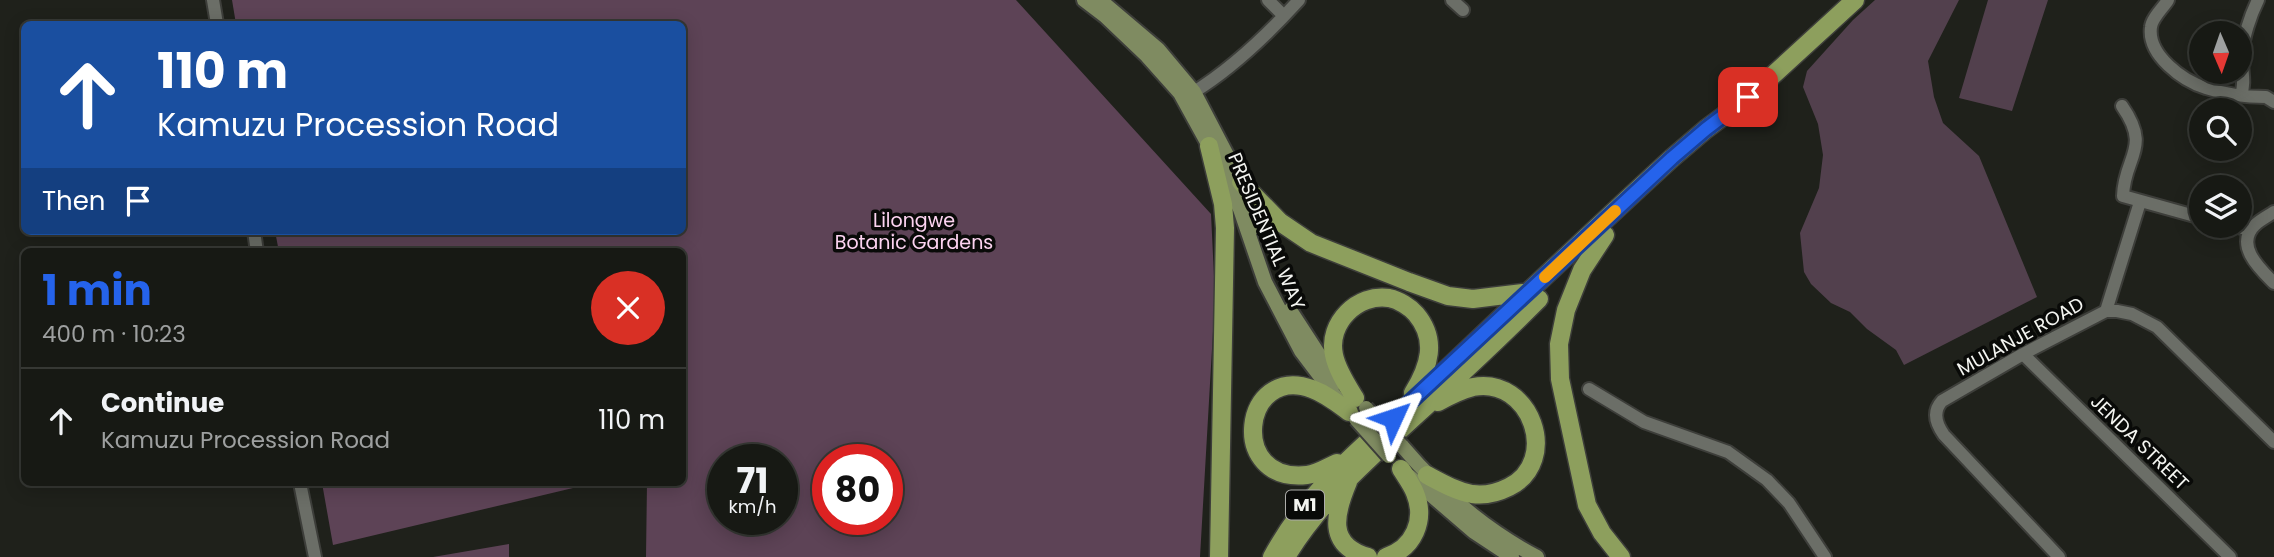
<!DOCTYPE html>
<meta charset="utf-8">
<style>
:root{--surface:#171914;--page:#242622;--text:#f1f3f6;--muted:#9ea0a0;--line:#363834;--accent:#2563eb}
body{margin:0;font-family:Poppins,sans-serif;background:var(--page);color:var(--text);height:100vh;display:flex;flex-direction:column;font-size:26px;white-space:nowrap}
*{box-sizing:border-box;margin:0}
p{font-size:23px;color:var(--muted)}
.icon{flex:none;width:38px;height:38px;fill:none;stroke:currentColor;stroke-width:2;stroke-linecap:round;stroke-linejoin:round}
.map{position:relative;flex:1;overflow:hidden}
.sheet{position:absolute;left:21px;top:248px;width:665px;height:238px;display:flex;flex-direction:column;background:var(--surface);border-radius:10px;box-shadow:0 4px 18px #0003,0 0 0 2px var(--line)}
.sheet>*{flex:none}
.hud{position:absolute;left:21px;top:21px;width:665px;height:214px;border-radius:10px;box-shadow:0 4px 18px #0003,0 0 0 2px var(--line);background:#1a4fa0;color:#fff;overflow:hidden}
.needle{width:46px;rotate:178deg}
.tools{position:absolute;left:2189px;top:21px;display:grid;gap:14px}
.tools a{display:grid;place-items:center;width:63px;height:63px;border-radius:50%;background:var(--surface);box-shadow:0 4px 18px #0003,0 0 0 2px var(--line);font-size:35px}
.speed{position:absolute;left:707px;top:444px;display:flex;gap:14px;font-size:35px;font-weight:700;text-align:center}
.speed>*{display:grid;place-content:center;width:91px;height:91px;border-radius:50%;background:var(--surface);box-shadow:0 4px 18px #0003,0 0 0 2px var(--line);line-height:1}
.speed small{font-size:18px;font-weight:400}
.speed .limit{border:10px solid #d22;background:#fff;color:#111}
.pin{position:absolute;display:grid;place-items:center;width:60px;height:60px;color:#fff;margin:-30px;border-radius:14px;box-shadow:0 4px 10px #0006}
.me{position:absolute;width:77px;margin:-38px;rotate:48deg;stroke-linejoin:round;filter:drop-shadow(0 0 5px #0008)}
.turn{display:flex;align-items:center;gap:24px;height:147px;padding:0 21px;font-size:32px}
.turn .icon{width:91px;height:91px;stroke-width:2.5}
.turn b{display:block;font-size:49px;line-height:60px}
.then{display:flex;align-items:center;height:66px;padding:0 21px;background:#0003;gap:14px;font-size:26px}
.round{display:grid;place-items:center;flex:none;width:74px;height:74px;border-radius:37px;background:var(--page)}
.headline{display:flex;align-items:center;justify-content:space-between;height:119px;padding:0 21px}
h1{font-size:42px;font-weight:700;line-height:52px;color:var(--accent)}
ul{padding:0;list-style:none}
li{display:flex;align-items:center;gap:21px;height:105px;padding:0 21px;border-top:2px solid var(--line)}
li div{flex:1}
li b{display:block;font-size:26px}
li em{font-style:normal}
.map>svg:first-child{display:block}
</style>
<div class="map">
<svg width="2274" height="557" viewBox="0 0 2274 557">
<rect width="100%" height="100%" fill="#1f211b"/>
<!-- green -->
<path fill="#52404d" d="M1875,0H1959L1928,61L1934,97L1943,123L1979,156L2037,297L1904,365L1896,350L1867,329L1850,312L1831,303L1811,284L1804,272L1800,233L1819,188L1823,155L1818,124L1803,87L1807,71L1853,20Z
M1988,0H2048L2012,111L1959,98Z"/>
<!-- forest -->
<path fill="#5d4356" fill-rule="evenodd" d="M232,0H1016L1211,214L1215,297L1200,557H646L647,483H682V252H279L275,231H682V24H236ZM723,460H782V520H723ZM828,460H887V520H828Z
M322,483H594L333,545Z
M509,544V557H433Z"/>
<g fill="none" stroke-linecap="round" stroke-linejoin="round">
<!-- minor casing -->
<g stroke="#3d3e3a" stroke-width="16">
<path id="minor" d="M213,0L217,24
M1268,0L1284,16
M1452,0L1463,10
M2168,0C2163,8 2152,18 2151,27C2147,55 2183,81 2206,88C2224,94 2247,97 2266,97L2274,102
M1194,92C1231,69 1269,33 1299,0
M2241,95C2246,81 2241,70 2242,55C2243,38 2250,16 2258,0
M2122,106C2152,149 2124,156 2123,196L2202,218
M2274,212C2268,216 2260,220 2255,225C2234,245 2260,269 2274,283
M2234,226L2250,230
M254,231L257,252
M2106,311L2140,202
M2023,354L2230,557
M1589,389L1644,422L1728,452L1767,480L1789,503L1825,557
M300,483L315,557
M2059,557L1944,435C1936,424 1932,412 1942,401L2023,354L2106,311H2117L2132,314L2157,327L2274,442"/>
</g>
<!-- major casing -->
<g stroke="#3d3e3a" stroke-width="18">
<path id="major" d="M1084,0L1105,16L1147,56L1180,93L1218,162L1240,209L1265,282L1301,351L1338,400
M1100,0L1158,49L1194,92L1241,182L1256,227
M1290,310L1327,367L1340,382
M1402,446C1441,492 1484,529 1537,557
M1409,476L1474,532L1512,557"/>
</g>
<!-- highway casing -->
<g stroke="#3d3e3a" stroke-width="21">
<path id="highway" d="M1209,146L1223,204L1225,228L1219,557
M1241,182L1280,222L1311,243L1409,282L1448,296L1473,299L1530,292
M1605,235L1582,270L1566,310L1559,344L1560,379L1587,505L1602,533L1621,557
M1355,398C1347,385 1337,370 1334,355C1327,323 1358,293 1389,298C1399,300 1410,307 1416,314C1438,340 1429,367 1413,393
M1337,463C1328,467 1317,474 1307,475C1227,484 1242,363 1312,389C1326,394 1337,403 1349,412
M1427,475C1442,483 1456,491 1472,494C1485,496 1497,493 1509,487C1561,461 1531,376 1473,387C1461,390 1449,396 1438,402
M1348,482C1335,513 1326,545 1368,557
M1272,557C1314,480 1371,441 1432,383C1512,307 1591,232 1672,158L1706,129L1748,98L1855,0
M1286,557C1319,502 1365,463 1411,420C1455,380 1498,340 1539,299
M1386,557C1414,548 1426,520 1415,493C1412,485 1406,477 1401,469"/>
</g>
<!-- minor -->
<use href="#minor" stroke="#6b6e67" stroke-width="12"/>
<!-- major -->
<use href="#major" stroke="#7f8b61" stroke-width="14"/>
<!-- highway -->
<use href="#highway" stroke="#8d9f5d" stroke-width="18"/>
<!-- major-bridge casing -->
<g stroke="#3d3e3a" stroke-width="18" stroke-linecap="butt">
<path id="major-bridge" d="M1366,408L1402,446
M1356,419L1389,456"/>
</g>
<!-- major-bridge -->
<use href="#major-bridge" stroke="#7f8b61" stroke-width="14"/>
</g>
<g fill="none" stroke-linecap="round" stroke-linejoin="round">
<!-- route casing -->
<g stroke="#184099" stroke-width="18">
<path id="route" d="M1393,418L1672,158L1706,129L1748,97"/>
</g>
<!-- route -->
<use href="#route" stroke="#2563eb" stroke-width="12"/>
<!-- slow -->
<path stroke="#f59e0b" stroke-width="12" d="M1545,277L1615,211"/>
</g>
<g text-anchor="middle" stroke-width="7" stroke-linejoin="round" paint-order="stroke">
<!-- shield labels -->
<rect fill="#090a08" stroke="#aeaeab" stroke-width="2" x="1286" y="490.5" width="38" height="29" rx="5"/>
<g font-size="18" font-weight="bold" fill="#f4f5f1">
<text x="1305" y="511">M1</text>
</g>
<!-- park labels -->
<g font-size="19" fill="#fdd4f1" stroke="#090a08">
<text x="914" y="227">Lilongwe<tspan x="914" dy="22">Botanic Gardens</tspan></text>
</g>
<!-- street labels -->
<g font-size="19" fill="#f4f5f1" stroke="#090a08">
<text transform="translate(1267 231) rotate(67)" y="7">PRESIDENTIAL WAY</text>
<text transform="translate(2020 336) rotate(-29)" y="7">MULANJE ROAD</text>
<text transform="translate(2140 442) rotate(44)" y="7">JENDA STREET</text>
</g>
</g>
</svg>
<div class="tools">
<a><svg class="needle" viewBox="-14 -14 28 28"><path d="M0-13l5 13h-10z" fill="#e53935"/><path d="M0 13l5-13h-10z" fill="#9ea0a0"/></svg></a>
<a><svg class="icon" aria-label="search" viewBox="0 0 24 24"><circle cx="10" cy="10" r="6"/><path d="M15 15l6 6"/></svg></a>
<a><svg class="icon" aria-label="layers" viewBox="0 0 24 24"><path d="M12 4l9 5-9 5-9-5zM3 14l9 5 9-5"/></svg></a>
</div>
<div class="speed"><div>71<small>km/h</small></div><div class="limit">80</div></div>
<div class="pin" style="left:1748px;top:97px;background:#d93025"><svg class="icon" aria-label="arrive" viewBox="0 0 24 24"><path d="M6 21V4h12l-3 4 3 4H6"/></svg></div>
<svg class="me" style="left:1393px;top:418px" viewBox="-20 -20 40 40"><path d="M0-17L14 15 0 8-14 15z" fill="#2563eb" stroke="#fff" stroke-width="4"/></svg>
<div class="hud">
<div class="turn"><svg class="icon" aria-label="ahead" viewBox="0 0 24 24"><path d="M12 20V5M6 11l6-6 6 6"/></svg><div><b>110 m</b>Kamuzu Procession Road</div></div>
<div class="then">Then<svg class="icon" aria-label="arrive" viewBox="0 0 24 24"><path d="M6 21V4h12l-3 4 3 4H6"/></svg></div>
</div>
<section class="sheet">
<div class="headline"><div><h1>1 min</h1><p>400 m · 10:23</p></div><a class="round" style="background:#d93025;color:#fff"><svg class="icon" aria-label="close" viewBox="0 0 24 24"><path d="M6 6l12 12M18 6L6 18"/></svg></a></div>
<ul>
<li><svg class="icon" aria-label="ahead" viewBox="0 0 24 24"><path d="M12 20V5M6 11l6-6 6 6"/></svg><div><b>Continue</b><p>Kamuzu Procession Road</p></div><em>110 m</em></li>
</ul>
</section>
</div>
